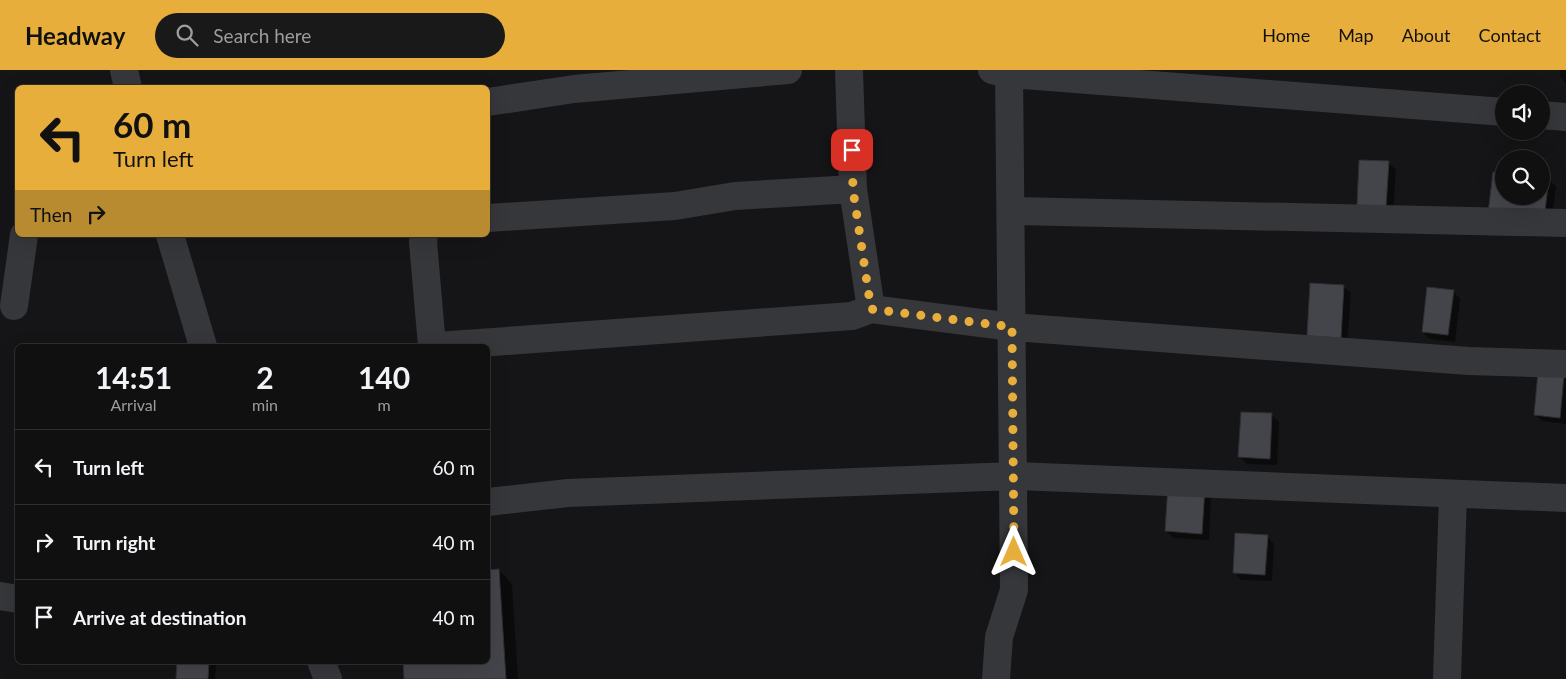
<!DOCTYPE html>
<style>
:root{--surface:#101011;--page:#19191a;--text:#f1f3f6;--muted:#9c9d9f;--line:#303031;--accent:#e8ae3c}
body{margin:0;font-family:Lato,sans-serif;background:var(--page);color:var(--text);height:100vh;display:flex;flex-direction:column;font-size:19px;white-space:nowrap}
*{box-sizing:border-box;margin:0}
p{font-size:16px;color:var(--muted)}
.icon{flex:none;width:28px;height:28px;fill:none;stroke:currentColor;stroke-width:2;stroke-linecap:round;stroke-linejoin:round}
.map{position:relative;flex:1;overflow:hidden}
.sheet{position:absolute;left:15px;top:274px;width:475px;height:320px;display:flex;flex-direction:column;background:var(--surface);border-radius:8px;box-shadow:0 5px 20px #0002,0 0 0 1px var(--line)}
.sheet>*{flex:none}
.top-card{position:absolute;left:15px;top:15px;width:475px;height:152px;border-radius:8px;box-shadow:0 5px 20px #0002,0 0 0 1px var(--line);background:#e8ae3c;color:#111;overflow:hidden}
.fabs{position:absolute;left:1495px;top:15px;display:grid;gap:10px}
.fabs a{display:grid;place-items:center;width:55px;height:55px;border-radius:50%;background:var(--surface);box-shadow:0 5px 20px #0002,0 0 0 1px var(--line);font-size:25px}
.pin{position:absolute;display:grid;place-items:center;width:42px;height:42px;color:#fff;margin:-21px;border-radius:10px;box-shadow:0 2px 8px #0006}
.me{position:absolute;width:55px;margin:-28px;rotate:0deg;stroke-linejoin:round;filter:drop-shadow(0 0 4px #0008)}
.turn{display:flex;align-items:center;gap:18px;height:105px;padding:0 15px;font-size:22px}
.turn .icon{width:65px;height:65px;stroke-width:2.5}
.turn b{display:block;font-size:35px;line-height:42px}
.then{display:flex;align-items:center;height:48px;padding:0 15px;background:#0003;gap:10px;font-size:19px}
.eta{display:flex;justify-content:space-evenly;align-items:center;height:85px;text-align:center}
.eta b{font-size:30px;font-weight:700;line-height:35px}
ul{padding:0;list-style:none}
li{display:flex;align-items:center;gap:15px;height:75px;padding:0 15px;border-top:1px solid var(--line)}
li div{flex:1}
li b{display:block;font-size:19px}
li em{font-style:normal}
header{display:flex;align-items:center;gap:30px;box-sizing:border-box;height:70px;padding:0 25px;background:var(--accent);color:#111}
header strong{font-size:24px}
nav{display:flex;gap:28px;margin-inline-start:auto;font-size:18px}
.search{width:350px;height:45px;background:var(--page);display:flex;align-items:center;gap:12px;box-sizing:border-box;padding:0 18px;border-radius:28px;color:var(--muted);font-size:19px}
.map>svg:first-child{display:block}
</style>
<header>
<strong>Headway</strong>
<div class="search"><svg class="icon" aria-label="search" viewBox="0 0 24 24"><circle cx="10" cy="10" r="6"/><path d="M15 15l6 6"/></svg>Search here</div>
<nav><a>Home</a><a>Map</a><a>About</a><a>Contact</a></nav>
</header>
<div class="map">
<svg width="1566" height="609" viewBox="0 0 1566 609">
<rect width="100%" height="100%" fill="#151517"/>
<!-- shadow -->
<path fill="#0007" d="M1560,0H1566V13L1560,7Z
M1389,93L1396,100L1393,144L1365,142Z
M1549,109L1556,117L1551,155L1504,126H1541Z
M1343,216L1351,223L1347,274L1316,273Z
M1453,221L1460,229L1455,272L1430,269L1423,262Z
M1564,306L1566,308V354L1542,351L1535,344Z
M1272,345L1279,352L1277,395L1247,394L1240,387Z
M1169,416L1211,425L1209,470L1174,468L1166,461Z
M488,455L490,457L491,484H488Z
M1267,466L1274,474L1272,511L1241,510L1234,502Z
M499,500L512,514L518,609H405L404,591H488V501Z
M179,591H213L216,594L215,609H178Z"/>
<!-- building -->
<path fill="#44454a" stroke="#2f2f32" d="M1359,90L1389,91L1386,137L1357,135Z
M1493,102L1504,103V126H1541V107L1549,108L1544,149L1488,143Z
M1310,213L1344,215L1341,268L1307,266Z
M1427,217L1454,220L1448,265L1422,262Z
M1538,302L1564,305L1560,348L1534,345Z
M1241,342L1272,343L1270,389L1238,387Z
M1168,415L1205,417L1202,464L1165,461Z
M1235,463L1268,465L1265,505L1233,503Z
M499,499L506,609H404L403,591H488V500Z
M177,591H209L208,609H176Z"/>
<g fill="none" stroke-linecap="round" stroke-linejoin="round">
<!-- minor -->
<path stroke="#36373b" stroke-width="28" d="M124,0L128,18
M992,0L1009,4L1504,42
M849,1L853,119L871,239
M488,32L574,19L788,0
M1541,45L1566,47
M1011,141L1566,153
M488,148L675,136L735,126L853,119
M170,165L203,276
M424,165L423,172L432,276
M14,236L24,165
M437,276L852,246L871,239L1012,257L1469,291L1566,294
M488,432L568,423L1014,406L1566,428
M0,526L18,529
M321,591L328,609
M996,609L999,567L1014,520L1009,0
M1447,609L1453,424"/>
</g>
<g fill="none" stroke-linecap="round" stroke-linejoin="round">
<!-- route -->
<path stroke="#e8ae3c" stroke-width="9" stroke-dasharray="0 16.2" d="M852,80L853,120L871,239L1012,257L1014,482"/>
</g>
</svg>
<div class="fabs">
<a><svg class="icon" aria-label="sound" viewBox="0 0 24 24"><path d="M4 9h4l5-4v14l-5-4H4zM17 9q2 3 0 6"/></svg></a>
<a><svg class="icon" aria-label="search" viewBox="0 0 24 24"><circle cx="10" cy="10" r="6"/><path d="M15 15l6 6"/></svg></a>
</div>
<div class="pin" style="left:852px;top:80px;background:#d93025"><svg class="icon" aria-label="arrive" viewBox="0 0 24 24"><path d="M6 21V4h12l-3 4 3 4H6"/></svg></div>
<svg class="me" style="left:1014px;top:482px" viewBox="-20 -20 40 40"><path d="M0-17L14 15 0 8-14 15z" fill="#e8ae3c" stroke="#fff" stroke-width="4"/></svg>
<div class="top-card">
<div class="turn"><svg class="icon" aria-label="left" viewBox="0 0 24 24"><path d="M17 20v-9H6M10 6l-5 5 5 5"/></svg><div><b>60 m</b>Turn left</div></div>
<div class="then">Then<svg class="icon" aria-label="right" viewBox="0 0 24 24"><path d="M7 20v-9h11M14 6l5 5-5 5"/></svg></div>
</div>
<section class="sheet">
<div class="eta">
<div><b>14:51</b><p>Arrival</p></div>
<div><b>2</b><p>min</p></div>
<div><b>140</b><p>m</p></div>
</div>
<ul>
<li><svg class="icon" aria-label="left" viewBox="0 0 24 24"><path d="M17 20v-9H6M10 6l-5 5 5 5"/></svg><div><b>Turn left</b></div><em>60 m</em></li>
<li><svg class="icon" aria-label="right" viewBox="0 0 24 24"><path d="M7 20v-9h11M14 6l5 5-5 5"/></svg><div><b>Turn right</b></div><em>40 m</em></li>
<li><svg class="icon" aria-label="arrive" viewBox="0 0 24 24"><path d="M6 21V4h12l-3 4 3 4H6"/></svg><div><b>Arrive at destination</b></div><em>40 m</em></li>
</ul>
</section>
</div>
